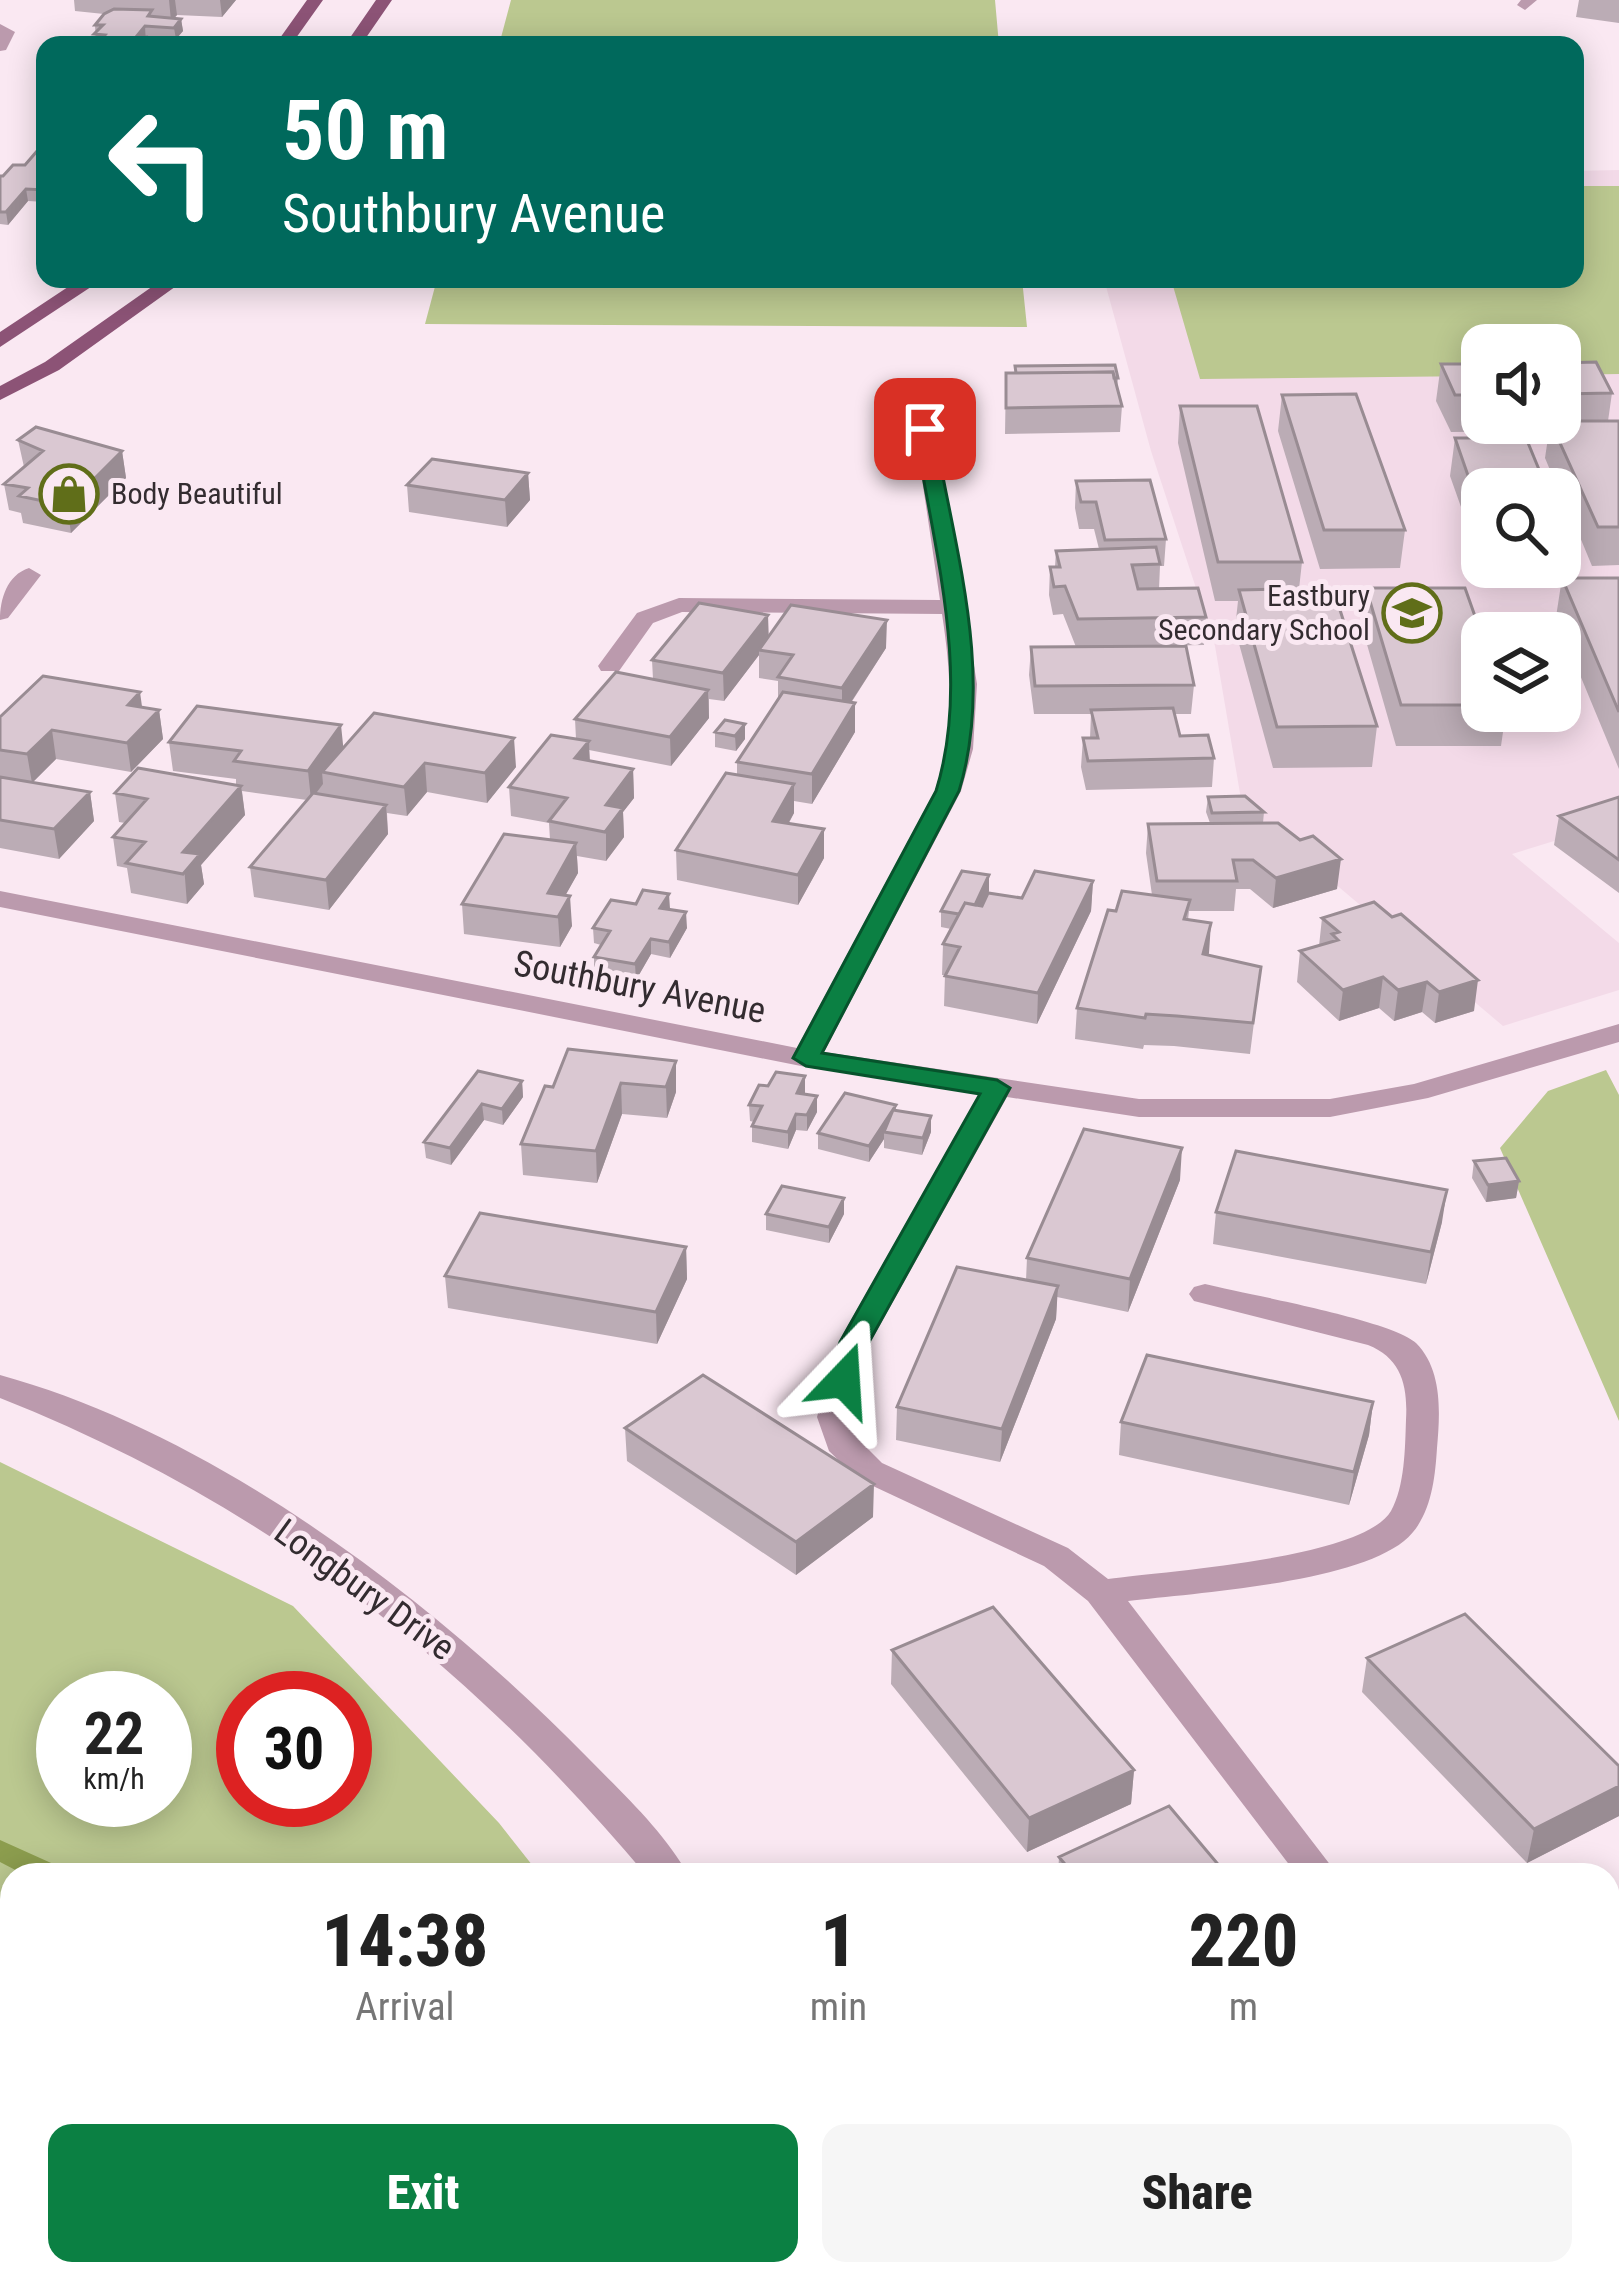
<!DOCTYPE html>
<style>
:root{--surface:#fff;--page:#f6f6f6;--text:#222;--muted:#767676;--accent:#0b8043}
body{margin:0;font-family:"Roboto Condensed",sans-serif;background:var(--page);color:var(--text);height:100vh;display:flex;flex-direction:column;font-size:45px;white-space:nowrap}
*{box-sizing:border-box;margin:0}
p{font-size:39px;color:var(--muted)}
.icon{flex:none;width:66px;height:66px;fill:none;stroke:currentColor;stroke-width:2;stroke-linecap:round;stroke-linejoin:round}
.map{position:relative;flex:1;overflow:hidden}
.drawer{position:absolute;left:0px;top:1863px;width:1620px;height:423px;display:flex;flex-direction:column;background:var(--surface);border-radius:36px 36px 0 0;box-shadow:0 6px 30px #0003}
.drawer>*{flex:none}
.top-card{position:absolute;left:36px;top:36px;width:1548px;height:252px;border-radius:24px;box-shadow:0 6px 30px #0003;background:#00695c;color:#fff;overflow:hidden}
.tools{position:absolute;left:1461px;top:324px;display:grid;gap:24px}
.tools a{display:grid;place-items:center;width:120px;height:120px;border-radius:24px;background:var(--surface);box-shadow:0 6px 30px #0003;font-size:60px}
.speed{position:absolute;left:36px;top:1671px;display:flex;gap:24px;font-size:60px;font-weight:700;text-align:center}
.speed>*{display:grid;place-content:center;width:156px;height:156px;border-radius:50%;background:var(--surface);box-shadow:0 6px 30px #0003;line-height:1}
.speed small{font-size:30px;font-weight:400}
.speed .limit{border:18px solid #d22;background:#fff;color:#111}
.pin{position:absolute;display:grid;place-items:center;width:102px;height:102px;color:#fff;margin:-51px;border-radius:24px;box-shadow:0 6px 18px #0006}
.me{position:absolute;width:132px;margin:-66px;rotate:20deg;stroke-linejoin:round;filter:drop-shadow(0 0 9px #0008)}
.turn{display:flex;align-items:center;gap:42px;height:252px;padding:0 48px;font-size:54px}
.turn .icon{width:156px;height:156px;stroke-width:2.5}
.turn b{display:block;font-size:84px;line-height:102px}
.eta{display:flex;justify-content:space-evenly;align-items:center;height:204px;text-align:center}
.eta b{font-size:72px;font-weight:800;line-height:84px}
.button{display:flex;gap:24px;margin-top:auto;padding:24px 48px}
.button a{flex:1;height:138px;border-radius:24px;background:var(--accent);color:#fff;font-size:48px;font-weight:800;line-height:138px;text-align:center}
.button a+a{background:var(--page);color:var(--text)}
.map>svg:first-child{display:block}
</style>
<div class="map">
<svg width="1619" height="2284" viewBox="0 0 1619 2284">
<rect width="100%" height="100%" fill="#fae8f2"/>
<!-- built -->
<path fill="#f3dae8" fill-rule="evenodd" d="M1619,170V821L1512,854L1619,943V990L1503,1026L1242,805L1215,646L1151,451L1104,279H1575V171ZM1482,345H1560V423H1482ZM1482,489H1560V567H1482ZM1482,633H1560V711H1482Z"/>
<!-- green -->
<path fill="#bbc890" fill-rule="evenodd" d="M511,0H995L999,45H499Z
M1575,186H1619V374L1560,375V345H1482V376L1200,379L1171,279H1575Z
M437,279H1022L1027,327L425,324Z
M1606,1070L1619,1095V1421L1500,1148L1548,1091Z
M0,1462L293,1606L499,1823L540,1875H12V2245L0,2231ZM165,1698V1800H63V1698ZM345,1698V1800H243V1698Z
M37,2274H854L862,2284H46Z"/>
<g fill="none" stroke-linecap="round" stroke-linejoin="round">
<!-- stream -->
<path fill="#8c9d4e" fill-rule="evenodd" d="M0,1840L60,1867L64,1875H25L0,1862Z
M461,2274H495L500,2284H466Z"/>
<!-- minor -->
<path fill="#bb9aad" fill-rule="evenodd" d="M1521,0H1537L1525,10L1517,5Z
M0,24L15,32L6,50L0,51Z
M918,379L928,385L977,684L973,749L961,791L824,1052L1139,1099H1330L1414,1084L1619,1024V1042L1428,1098L1330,1117H1139L1007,1097L870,1343L851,1417L857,1438L882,1463L1068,1548L1108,1579C1164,1571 1363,1559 1391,1511C1405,1486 1405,1448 1406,1420C1408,1385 1401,1358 1368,1345L1194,1301L1189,1294L1194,1287L1205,1284C1245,1294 1392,1320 1416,1343C1443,1370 1440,1414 1437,1448C1435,1480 1431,1519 1404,1541C1352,1583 1196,1593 1128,1601L1338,1875H1297L1088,1601L1044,1566L858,1479L829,1451L817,1417L838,1343L980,1093L806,1067L0,907V891L797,1048L935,791C954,726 952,680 942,614L682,612L653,623L619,671H601L598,666L637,613L679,598L940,600L908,385Z
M29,568L41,575L8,618L0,620C0,599 7,575 29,568Z
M0,1375C215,1434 433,1600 587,1757C621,1792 665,1832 688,1875H646C465,1660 263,1502 0,1398Z
M1608,1936H1619V1968H1608Z
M937,2274H983L988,2284H942Z"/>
<!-- major -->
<path fill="#8c5376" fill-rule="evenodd" d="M307,0H323L291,45H275Z
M376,0H392L361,45H345Z
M80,279H103L0,347V332Z
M163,279H186L59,370L0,400V386L45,362Z"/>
</g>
<!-- wall -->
<path fill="#bbacb5" d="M74,0H236L222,17L177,15L174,19H181L183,31L176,39L146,38V45H67L96,44L95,25L104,14L75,11Z
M1579,0H1619V23L1576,17Z
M45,143V202L28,201L8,225L0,224V176L25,165Z
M1560,363L1612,393L1608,421H1619V565L1592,566L1560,489H1558L1545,458L1549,431L1451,432L1436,401L1441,364H1482V423H1560Z
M1015,366L1118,378L1117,388L1122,406L1120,432L1005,434L1006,373H1015Z
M1282,395L1405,530L1400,568L1320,569L1278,431Z
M1180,406L1302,562L1299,589L1377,726L1372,767L1273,768L1235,629L1238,601H1215L1178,443Z
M1455,438L1482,489V566L1450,476Z
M18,440L122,451L126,478L71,533L23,523L21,513L9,510L4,484L24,467Z
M528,473L530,500L507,527L409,512L407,485Z
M1076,481L1166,539L1164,566H1160L1159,589L1206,617L1204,645L1091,647L1194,685L1191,714H1174L1180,736L1214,758L1212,787L1086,790L1081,767L1083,738H1090L1091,714H1034L1029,675L1031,647H1076L1063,614L1053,615L1049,595L1050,567H1055L1056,551L1099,549L1094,529H1079L1075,508Z
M1562,578H1619V769L1556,617Z
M1366,588L1482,636V711H1506L1501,746H1396L1362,627Z
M769,636L886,648L851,703H855V732L812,804L794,801V813L789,823L824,829V858L798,905L677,880L676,850L737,774V762L778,700V681L759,678V655L724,701L709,699V718L671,766L589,750L590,761L633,769L634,798L623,812L624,837L606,861L577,856L578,873L565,895L572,926L560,947L464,934L462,904L550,840L549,823L511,816L509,787L576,739L575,719L653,679L652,660Z
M143,707L159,710L163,739L131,772L56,759L33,782L90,792L94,821L59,859L0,848V717Z
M745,724V739L736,751L715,747V732Z
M169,742L344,747L516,767L487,803L427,792L407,816L387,813L388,834L329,910L254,897L250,867L307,800L242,791L245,815L201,865L204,884L187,904L131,893L127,868L117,866L113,837L125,823L119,822L115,793L236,785V779L173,771Z
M1208,797L1264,812L1263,823L1337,889L1273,908L1250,889H1236L1234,911H1189L1188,920L1208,956L1261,967L1250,1054L1174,1046L1144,1045L1143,1049L1075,1039L1077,1008L1116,911L1152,895L1146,853L1148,824L1210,823L1206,812Z
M1619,797V893L1554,845L1559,816Z
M989,875V891L982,906L1093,881L1091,911L1037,1024L944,1006L945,975H942L943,944L951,929L941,927V911Z
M670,910L687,928L670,958L651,954L636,980L594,973V957L601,945L594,943L593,928Z
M1322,918L1474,1011L1435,1023L1422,1012L1394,1021L1379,1008L1339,1021L1297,982L1300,951L1319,946Z
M568,1049L676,1092L667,1118L622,1114L597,1183L523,1175L521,1144L553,1087Z
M478,1071L522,1081L523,1097L503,1125L484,1120L451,1165L426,1158L424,1142Z
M805,1093L804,1094L817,1096V1112L807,1131L796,1130L788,1149L752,1142V1126L754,1122L750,1121L749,1105Z
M896,1111L931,1116V1132L922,1155L884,1148V1139L869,1162L818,1149V1133Z
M1474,1161L1519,1181L1516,1198L1486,1202L1472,1178Z
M1180,1180L1128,1312L1057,1297L1056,1319L1000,1462L896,1440L897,1407L1026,1280L1027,1258Z
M844,1198V1214L829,1243L766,1230V1214Z
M1216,1212L1442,1222L1426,1284L1213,1244Z
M686,1247L687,1279L657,1344L448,1308L445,1276Z
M1373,1402L1369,1435L1349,1505L1119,1455L1121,1422Z
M625,1428L873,1517L796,1575L627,1461Z
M892,1650L1134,1770L1131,1804L1027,1852L891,1684Z
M1367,1658L1619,1766V1816L1527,1863L1362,1692Z
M1059,1857L1227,1875H1058Z
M1517,2274H1608L1619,2284H1515Z"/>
<!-- shaded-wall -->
<path fill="#998c93" d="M169,0H175L177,15L171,21Z
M220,0H236L222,17Z
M181,19L183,31L176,39L174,28Z
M145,26L146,45H137L136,37Z
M26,189L28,201L8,225L6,212Z
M122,451L126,478L71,533L67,506Z
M528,473L530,500L507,527L505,500Z
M768,615L769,643L759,650V655L724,701L723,673Z
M887,620L886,648L842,716V688Z
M708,690L709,718L671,766L670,737Z
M140,692L144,721L128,705Z
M855,703V732L812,804V774Z
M159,710L163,739L131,772L127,743Z
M745,724V739L736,751L735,736Z
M341,725L344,754L322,772L323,784L311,800L308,771Z
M52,730L56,759L32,783L27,754Z
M514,738L516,767L487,803L485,773Z
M589,741L590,770L575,758Z
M425,763L427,792L407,816L404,787Z
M633,769L634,798L623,812L624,837L606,861V805Z
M794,784V813L773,850V821Z
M241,786L245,815L201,865L204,884L187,904L183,852Z
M90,792L94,821L59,859L54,829Z
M386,805L388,834L329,910L326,880Z
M824,829V858L798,905V875Z
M576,843L578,873L554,916L548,893Z
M1341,859L1337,889L1273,908L1276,878Z
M989,875V891L969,931V916Z
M1093,881L1091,911L1037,1024L1038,993Z
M669,894L670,909L660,908Z
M570,896L572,926L560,947L558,917Z
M686,912L687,928L670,958L669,942Z
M1211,923L1209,953L1201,985L1203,954Z
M651,939V954L636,980L635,964Z
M1383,977L1379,1008L1339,1021L1343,990Z
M1478,980L1474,1011L1435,1023L1439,992Z
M1427,982L1422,1012L1394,1021L1398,990Z
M676,1061V1092L667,1118L666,1087Z
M805,1076V1093L797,1109V1093Z
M522,1081L523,1097L503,1125L502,1109Z
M621,1083L622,1114L597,1183L596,1151Z
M817,1096V1112L807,1131V1115Z
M482,1104L484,1120L451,1165L450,1148Z
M896,1105L895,1121L884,1132V1139L869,1162V1146Z
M796,1114V1130L788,1149V1132Z
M931,1116V1132L922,1155L923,1138Z
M1182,1148L1180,1180L1128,1312L1130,1279Z
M1519,1181L1516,1198L1486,1202L1488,1185Z
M1447,1190L1442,1222L1426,1284L1431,1252Z
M844,1198V1214L829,1243V1227Z
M686,1247L687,1279L657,1344L656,1312Z
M1058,1286L1056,1319L1000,1462L1002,1429Z
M1373,1402L1369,1435L1349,1505L1354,1472Z
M874,1484L873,1517L796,1575V1542Z
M1134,1770L1131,1804L1027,1852L1029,1818Z
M1619,1786V1816L1527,1863L1534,1829Z"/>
<!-- building -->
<path fill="#dac8d2" stroke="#998c93" stroke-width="3" d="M114,9L152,10L148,16L181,19L174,28L145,26L136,37H145L138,45H67L68,43L97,44L105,35L94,34L103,25H95L104,14Z
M44,143L45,190L26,189L6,212H0V176H3L13,165H25Z
M1596,362L1612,393L1560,394V363Z
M1441,364H1482V395H1455Z
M1115,365L1118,378H1114L1113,372L1016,373L1015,366Z
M1113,372L1122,406L1006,408V373Z
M1356,394L1405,530H1324L1282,395Z
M1180,406H1257L1302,562H1218Z
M1560,421H1619V527H1598L1551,423H1560Z
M36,427L122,451L67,506L19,496L28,488L4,484L43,451L18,440Z
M1455,438H1526L1547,489H1482V516Z
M432,459L528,473L505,500L407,485Z
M1150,480L1166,539L1105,540L1096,502H1081L1076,481Z
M1156,547L1160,564L1132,565L1138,589L1198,588L1206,617L1078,619L1065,586L1054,587L1050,567H1060L1056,551Z
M1562,578H1619V712Z
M1333,588L1377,726L1277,727L1239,590Z
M1366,588H1465L1482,636V705H1401Z
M699,603L768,615L723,673L652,660Z
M791,605L887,620L842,688L778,677L793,655L759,650Z
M1186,646L1194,685L1035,686L1031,647Z
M616,672L708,690L670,737L575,719Z
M43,676L140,692L128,705L159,710L127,743L52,730L27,754L0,750V717Z
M783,692L855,703L812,774L737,762Z
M197,706L341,725L308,771L234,761L241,751L169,742Z
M1173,708L1180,736L1208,735L1214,758L1088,761L1083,738H1098L1091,710Z
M374,713L514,738L485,773L425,763L404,787L322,772Z
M725,720L745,724L735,736L715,732Z
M551,735L589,741L575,758L633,769L606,805L623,808L605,832L549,821L567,798L509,787Z
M138,768L241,786L183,852L200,854L183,874L126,863L145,842L113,837L147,799L115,793Z
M726,773L794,784L773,821L824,829L798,875L676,850Z
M0,777L90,792L54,829L0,820Z
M313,793L386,805L326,880L250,867Z
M1245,796L1264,812L1212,813L1208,797Z
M1619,797V860L1559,816Z
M1278,823L1300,840L1313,836L1341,859L1276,878L1253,860H1233L1237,881H1157L1148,824Z
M504,834L576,843L548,893L570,896L558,917L462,904Z
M962,871L989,875L975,905L965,903L959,914L941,911Z
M1035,871L1093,881L1038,993L945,976L960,947L943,944L965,903L982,906L988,893L1022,898Z
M643,890L669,894L660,908L686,912L669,942L651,939L635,964L594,957L610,931L593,928L611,900L636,904Z
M1122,891L1190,900L1184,919L1211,923L1203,954L1261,967L1253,1023L1177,1016L1146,1014L1145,1018L1077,1008L1108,910L1116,911Z
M1374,902L1392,917L1401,914L1478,980L1439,992L1427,982L1398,990L1383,977L1343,990L1300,951L1338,940L1332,934L1339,932L1322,918Z
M568,1049L676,1061L666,1087L621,1083L596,1151L521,1144L545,1086L553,1087Z
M478,1071L522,1081L502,1109L482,1104L450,1148L424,1142Z
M776,1072L805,1076L797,1093L817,1096L807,1115L796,1114L788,1132L752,1126L762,1106L749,1105L759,1085L768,1086Z
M845,1093L896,1105L869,1146L818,1133Z
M893,1110L931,1116L923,1138L884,1132Z
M1084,1129L1182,1148L1130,1279L1027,1258Z
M1236,1151L1447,1190L1431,1252L1216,1212Z
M1506,1158L1519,1181L1488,1185L1474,1161Z
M782,1186L844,1198L829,1227L766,1214Z
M480,1213L686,1247L656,1312L445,1276Z
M957,1267L1058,1286L1002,1429L897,1407Z
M1147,1355L1373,1402L1354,1472L1121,1422Z
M703,1375L874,1484L796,1542L625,1428Z
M993,1607L1134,1770L1029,1818L892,1650Z
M1465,1614L1619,1766V1786L1534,1829L1367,1658Z
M1169,1806L1227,1875H1074L1059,1857Z
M1612,2205L1619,2213V2284H1545L1536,2274H1608V2207Z
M12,2247V2274H32L38,2284H0V2254Z"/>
<!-- route -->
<path fill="#0b8043" stroke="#07532c" stroke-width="3" d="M925,423L934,429C954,547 995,674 959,791L822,1053L997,1080L1010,1088L869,1342L859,1380L844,1390L829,1380L840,1342L980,1094L806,1066L793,1058L936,791C972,675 933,547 915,429Z"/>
<!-- icons -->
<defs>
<g id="shop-ring" transform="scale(3)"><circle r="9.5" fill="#fae8f2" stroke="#606e19" stroke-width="1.5"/><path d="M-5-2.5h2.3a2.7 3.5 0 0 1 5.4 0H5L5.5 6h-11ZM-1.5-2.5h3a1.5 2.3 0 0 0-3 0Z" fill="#606e19"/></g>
<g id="school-ring" transform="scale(3)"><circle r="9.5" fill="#fae8f2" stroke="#606e19" stroke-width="1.5"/><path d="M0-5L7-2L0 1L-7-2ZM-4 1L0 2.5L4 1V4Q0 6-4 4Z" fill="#606e19"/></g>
</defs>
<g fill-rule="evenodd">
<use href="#shop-ring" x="69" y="494"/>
<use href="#school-ring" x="1412" y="613"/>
</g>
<g text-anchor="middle" stroke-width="10" stroke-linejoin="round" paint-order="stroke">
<!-- far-poi labels -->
<g font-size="30" fill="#332c30" stroke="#fae8f2" text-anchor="start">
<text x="111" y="504">Body Beautiful</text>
<text x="1370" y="606" text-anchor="end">Eastbury<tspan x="1370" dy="34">Secondary School</tspan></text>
</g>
<!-- street labels -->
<g font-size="36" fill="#332c30" stroke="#fae8f2">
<text transform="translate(640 986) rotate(11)" y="13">Southbury Avenue</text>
<text transform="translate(365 1589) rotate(36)" y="13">Longbury Drive</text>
</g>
</g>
</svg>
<div class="tools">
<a><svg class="icon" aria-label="sound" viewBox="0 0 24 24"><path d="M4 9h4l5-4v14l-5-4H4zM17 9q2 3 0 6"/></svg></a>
<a><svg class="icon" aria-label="search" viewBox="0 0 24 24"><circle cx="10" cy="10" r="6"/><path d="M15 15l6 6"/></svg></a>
<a><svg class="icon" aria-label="layers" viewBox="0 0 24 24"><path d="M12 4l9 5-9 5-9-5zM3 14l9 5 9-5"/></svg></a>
</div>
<div class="speed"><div>22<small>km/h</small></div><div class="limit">30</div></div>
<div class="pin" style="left:925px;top:429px;background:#d93025"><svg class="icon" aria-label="arrive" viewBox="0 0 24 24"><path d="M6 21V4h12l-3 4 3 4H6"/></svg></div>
<svg class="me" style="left:844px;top:1380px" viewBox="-20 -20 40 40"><path d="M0-17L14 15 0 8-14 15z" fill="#0b8043" stroke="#fff" stroke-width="4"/></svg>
<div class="top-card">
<div class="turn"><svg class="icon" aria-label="left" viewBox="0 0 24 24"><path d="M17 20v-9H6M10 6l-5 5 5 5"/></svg><div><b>50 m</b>Southbury Avenue</div></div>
</div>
<section class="drawer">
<div class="eta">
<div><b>14:38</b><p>Arrival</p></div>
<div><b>1</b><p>min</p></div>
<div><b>220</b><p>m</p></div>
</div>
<div class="button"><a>Exit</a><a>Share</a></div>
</section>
</div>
